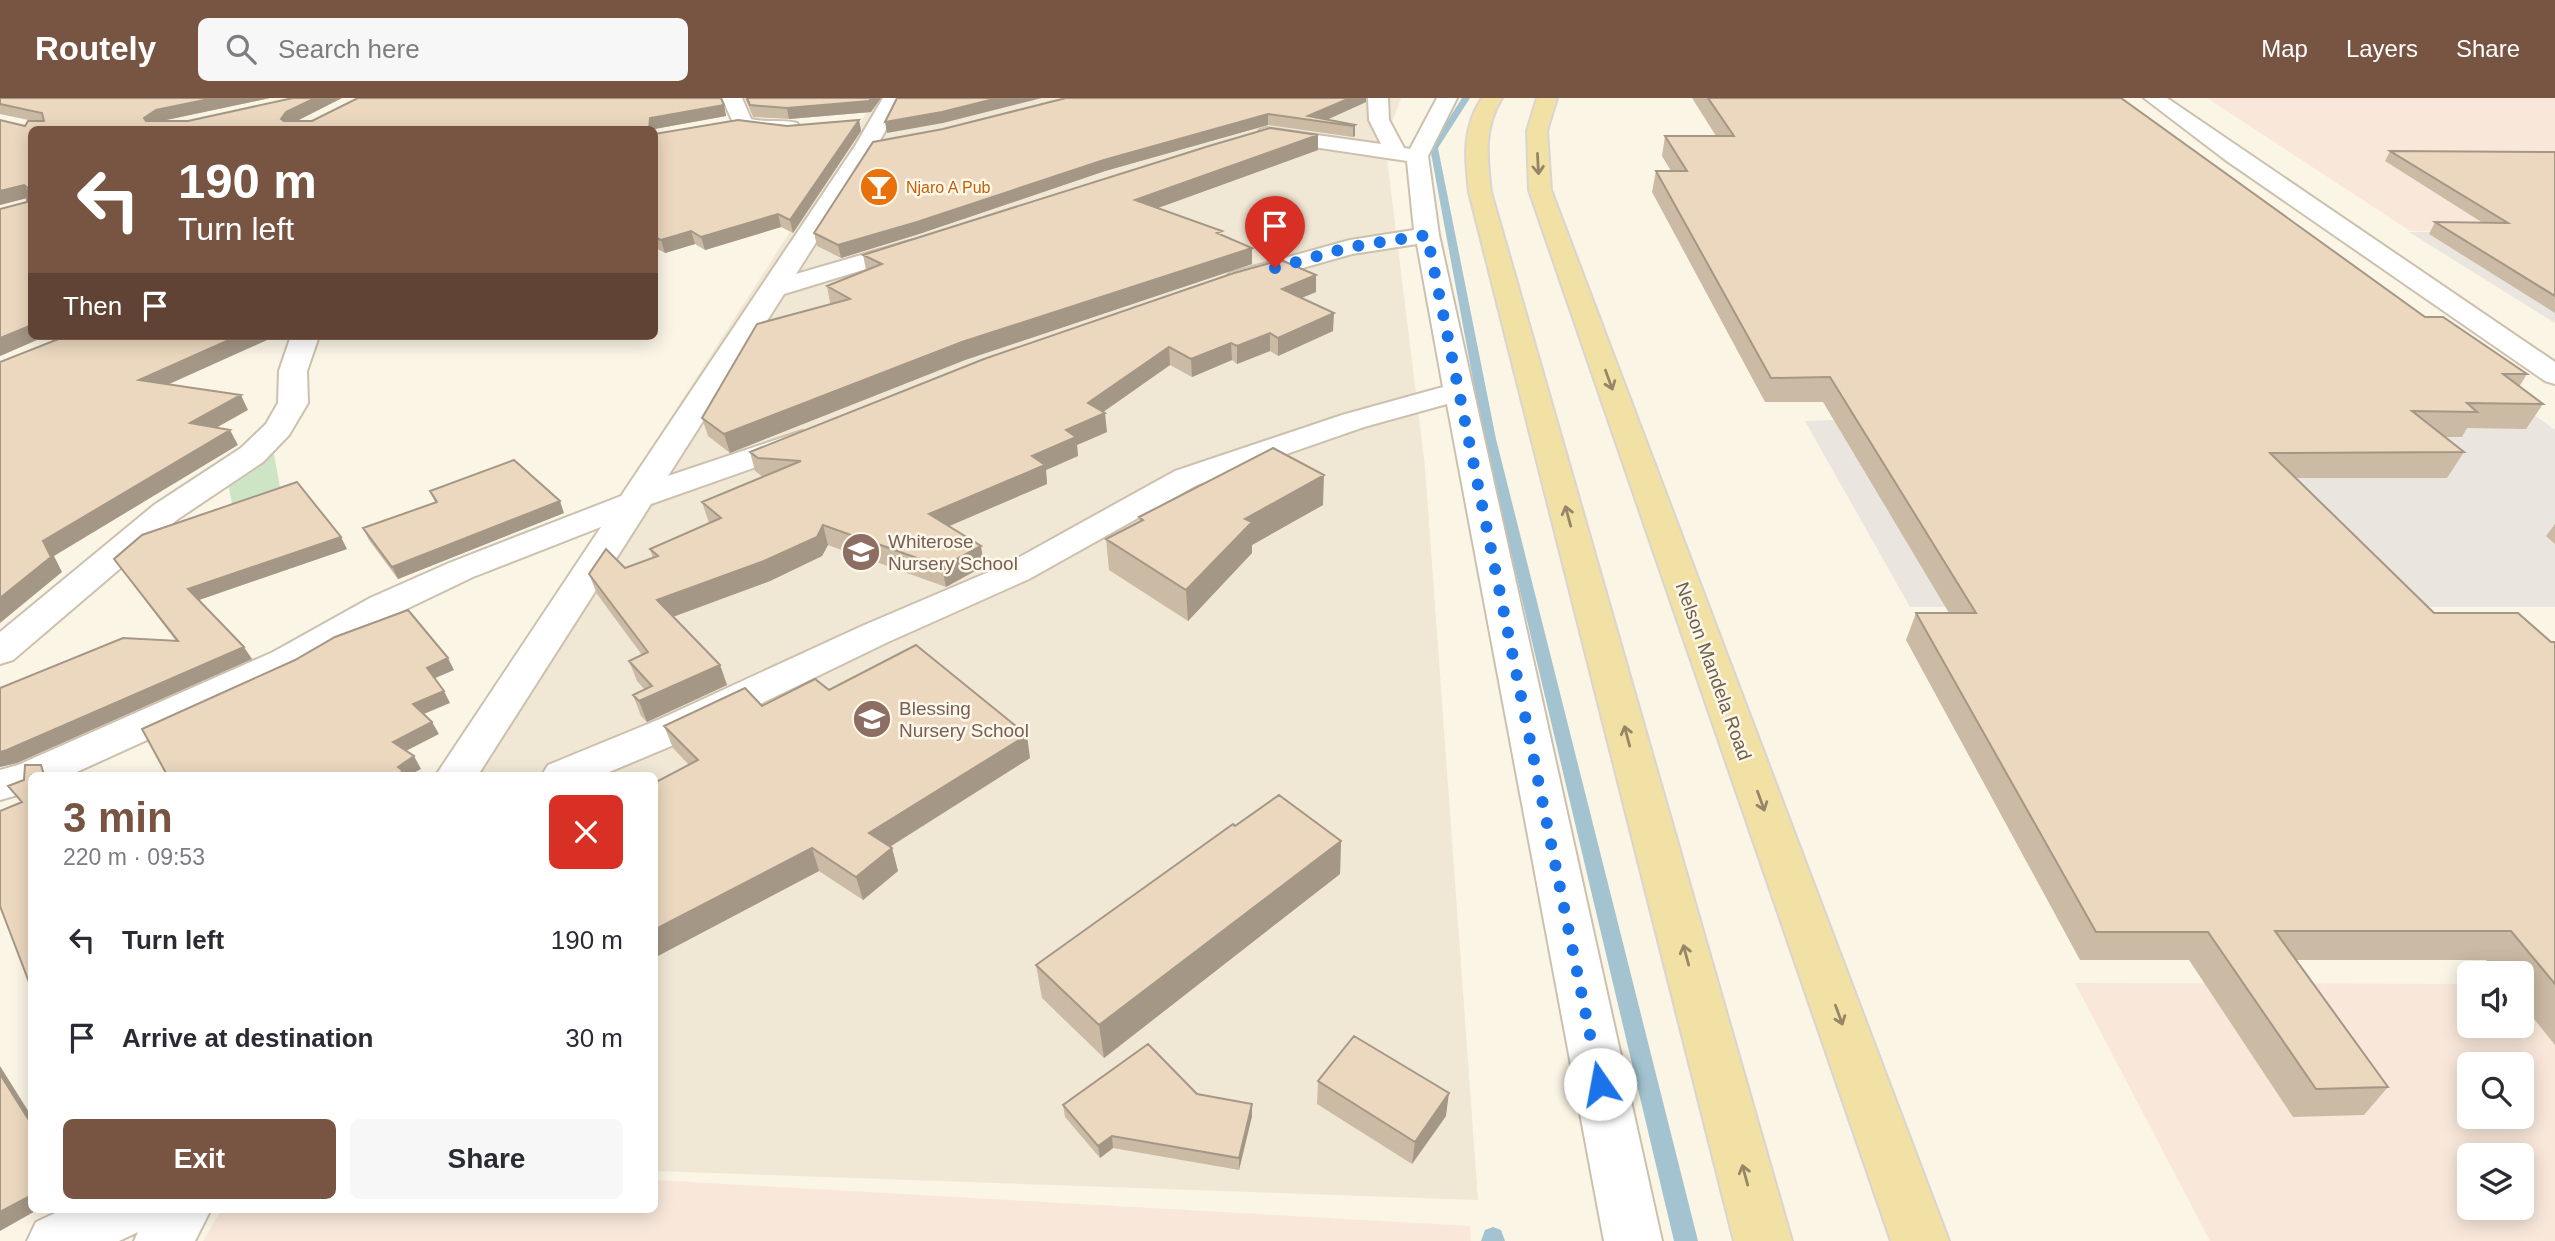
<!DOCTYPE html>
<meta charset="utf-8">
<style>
:root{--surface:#fff;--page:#f7f7f7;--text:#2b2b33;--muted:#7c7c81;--accent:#785443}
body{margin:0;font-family:Helvetica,sans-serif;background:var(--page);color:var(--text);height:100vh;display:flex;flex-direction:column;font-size:26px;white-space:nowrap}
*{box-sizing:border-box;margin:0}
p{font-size:23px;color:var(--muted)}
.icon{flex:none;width:38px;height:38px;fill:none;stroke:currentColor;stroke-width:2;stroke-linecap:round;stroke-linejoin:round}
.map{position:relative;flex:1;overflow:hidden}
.sheet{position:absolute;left:28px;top:674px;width:630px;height:441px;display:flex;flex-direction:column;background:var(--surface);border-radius:10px;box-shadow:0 4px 18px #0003}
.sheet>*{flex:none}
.hud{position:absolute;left:28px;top:28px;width:630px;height:214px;border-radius:10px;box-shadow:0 4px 18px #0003;background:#785443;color:#fff;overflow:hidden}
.tools{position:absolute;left:2457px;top:863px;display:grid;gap:14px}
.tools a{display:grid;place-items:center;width:77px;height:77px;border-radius:10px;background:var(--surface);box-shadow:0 4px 18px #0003;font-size:35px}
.pin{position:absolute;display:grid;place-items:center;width:60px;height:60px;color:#fff;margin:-72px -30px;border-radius:50% 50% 50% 0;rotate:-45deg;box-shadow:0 0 7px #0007}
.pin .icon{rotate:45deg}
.me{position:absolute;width:77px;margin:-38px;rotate:348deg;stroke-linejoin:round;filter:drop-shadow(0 0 5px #0008)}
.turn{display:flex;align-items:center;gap:24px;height:147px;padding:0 35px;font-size:32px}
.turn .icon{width:91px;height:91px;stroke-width:2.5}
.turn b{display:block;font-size:49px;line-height:60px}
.then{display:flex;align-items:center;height:66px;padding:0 35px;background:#0003;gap:14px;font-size:26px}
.round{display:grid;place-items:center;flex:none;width:74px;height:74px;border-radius:10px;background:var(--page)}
.headline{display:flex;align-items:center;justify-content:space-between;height:119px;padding:0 35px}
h1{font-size:42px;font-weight:600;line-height:52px;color:var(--accent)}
.cta{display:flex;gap:14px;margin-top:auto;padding:14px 35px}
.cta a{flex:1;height:80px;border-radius:10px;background:var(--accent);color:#fff;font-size:28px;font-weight:600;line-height:80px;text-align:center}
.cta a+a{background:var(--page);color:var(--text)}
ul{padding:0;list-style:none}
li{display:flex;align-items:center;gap:21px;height:98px;padding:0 35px}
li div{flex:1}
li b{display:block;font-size:26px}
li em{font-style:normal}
header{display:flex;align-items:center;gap:42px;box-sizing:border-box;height:98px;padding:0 35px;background:var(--accent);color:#fff}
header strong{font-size:33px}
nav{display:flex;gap:38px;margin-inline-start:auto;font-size:24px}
.search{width:490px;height:63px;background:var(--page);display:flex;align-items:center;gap:18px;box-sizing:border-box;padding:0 24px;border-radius:10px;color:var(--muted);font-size:26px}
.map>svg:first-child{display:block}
</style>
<header>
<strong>Routely</strong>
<div class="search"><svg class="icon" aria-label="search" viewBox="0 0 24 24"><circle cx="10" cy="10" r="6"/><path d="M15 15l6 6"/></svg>Search here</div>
<nav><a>Map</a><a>Layers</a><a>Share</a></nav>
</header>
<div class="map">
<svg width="2555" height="1143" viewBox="0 0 2555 1143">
<rect width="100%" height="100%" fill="#faf5e5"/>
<!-- residential -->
<path fill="#f0e8d4" d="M876,0H1401L1385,44L1425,369L1478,1102L655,1073L654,677H441Z"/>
<!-- commercial -->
<path fill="#f9e8da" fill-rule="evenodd" d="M2207,0H2555V134L2410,133Z
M2075,885L2469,886V928H2522V886H2555V1143H2210ZM2469,966H2522V1018H2469ZM2469,1057H2522V1110H2469Z
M655,1082L1470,1128L1471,1143H203L222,1111H654Z"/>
<!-- industrial -->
<path fill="#eae6df" d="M2409,134H2555V225Z
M2513,301L2555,332V509H1910L1805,323Z"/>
<!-- green -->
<path fill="#cde5c5" d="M274,356L280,389L232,406L226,375Z"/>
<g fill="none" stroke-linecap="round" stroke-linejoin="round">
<!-- stream -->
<path fill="#a3c3d1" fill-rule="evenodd" d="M1462,0H1470L1438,50L1496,341L1698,1143H1674L1484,341L1430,50Z
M1493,1129L1501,1132L1505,1143H1481L1485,1132Z"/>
<!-- street casing -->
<g stroke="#ccc0af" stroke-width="4">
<path id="street" d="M722,0H742L751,21C766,25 782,21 797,25L800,29L797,33C776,39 756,35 735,29Z
M883,0H903L877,48L796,176L913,142L922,144L925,149L922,154L784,196L668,378L802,333L813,335L817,342L813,349L651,406L478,677H436L601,429L473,479L396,516L301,572L70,677H32V693L0,702V672L18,667L273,554L370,500L449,465L621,398L855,48Z
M1368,0H1388L1389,22L1404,50L1410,51L1437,0H1457L1428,58L1439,137L1662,1143H1604L1447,306L1364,329L1197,387L1029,481L888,544L688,641L602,677H542L548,667L660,621L862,528L1005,467L1175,373L1342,317L1443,289L1417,146L1352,156L1239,188L1230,185L1226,180L1230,175L1350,142L1414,132L1407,63L1267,42L1260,40L1257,36L1260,32L1267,30L1381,46L1369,22Z
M2144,0H2167L2555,264V286L2545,283L2224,61Z
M291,238H319L307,273L308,305L289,337L263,364L178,421L13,562L0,566V534L154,407L241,350L266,326L278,305L279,273Z
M64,1111H211L195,1143H134L138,1134L119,1143H27L36,1124Z"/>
</g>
<!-- primary casing -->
<g stroke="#dad5d1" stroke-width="4">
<path id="primary" d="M1482,0H1502C1483,30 1487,60 1491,94L1792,1143H1734L1469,94C1465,60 1462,30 1482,0Z
M1537,0H1557L1547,33L1551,92L1949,1143H1891L1529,92L1527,33Z"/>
</g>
<!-- street -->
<use href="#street" fill="#fff" fill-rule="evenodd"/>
<!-- primary -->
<use href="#primary" fill="#f1e1a4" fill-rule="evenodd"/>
</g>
<!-- wall -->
<path fill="#cbbaa4" d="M0,0H270L162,23H188L342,0L296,23L724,7L726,18L654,31L32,32V238H46L0,258V111L27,104V100L0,107L25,28L33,23L0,16Z
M745,0H881L871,14L789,21L753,19Z
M1692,0H2121L2425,219L2527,276L2519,289L2543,306L2526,331L2467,330L2462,339H2444L2464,354L2447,380H2296L2434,515L2551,544H2555V947L2522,906V875H2497L2486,862H2296L2388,989L2364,1017L2293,1019L2189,862H2080L1906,542L1916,515H1949L1823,304H1765L1652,94L1656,73H1671L1662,58L1665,38H1716Z
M1366,4L1326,22L1355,27V38L1353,39L1268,27L1105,73L919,136L841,160L817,148L814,135L943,31Z
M859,22L861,33L793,135L781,129L705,152L695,146L665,155L654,149V36L787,28Z
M1318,37V52L1157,110L1252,150V166L965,262L730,355L708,338L702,320L833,206L830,205L827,188L866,172L863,157Z
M2390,53L2555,54V215L2429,136L2435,124L2483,125L2385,63Z
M1316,177V194L1301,200L1333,233L1278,258L1270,253L1237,266L1232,262L1192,279L1170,267L1103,314L1107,334L1077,347L1078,358L1046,372L1047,386L949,428L984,468L946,489L879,465L870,459L866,461L828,447L822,458L770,483L673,519L720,567L727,587L647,624L641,618L633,597L645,592L637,583L629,563L642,557L597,496L589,476L625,470L653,460L650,451L709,425L702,404L763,379L755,373L750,354Z
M430,393L564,415L398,481L369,442L363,430L435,404Z
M1323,407L1252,447V455L1188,523L1109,472L1106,441L1140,424L1139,419Z
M2555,426V446L2546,438Z
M347,451L199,502L252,561L17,665L0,669V590L176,543L122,472L114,461Z
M829,592L1030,660L890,749L892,750L898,773L863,802L819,773L654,860V685L689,667L673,650L664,628L762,608Z
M1235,728L1341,743L1340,776L1104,960L1042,900L1036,867Z
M1318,983L1446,1018L1412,1066L1317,1006Z
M1197,996L1252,1006V1018L1239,1072L1113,1050L1100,1060L1065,1019L1063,1007Z"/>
<!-- shaded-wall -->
<path fill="#a59786" d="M214,0H270L161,23L149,32L144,20L156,12Z
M315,0H342L291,26L287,32L281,21L286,14Z
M872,0H881L871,14L789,21L787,10Z
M998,0H1042L943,25L887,35L885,24Z
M1350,0H1366V4L1322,24L1308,18Z
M724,7L726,18L649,32L650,20Z
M1268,16V27L1105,73L919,136L841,160L838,147L1104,62Z
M859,22L861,33L793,135L790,122Z
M1355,27V38L1353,39V28Z
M1318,37V52L1136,118L1135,102Z
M24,87L31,99L0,107V93Z
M778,116L781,129L705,152L701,139Z
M691,133L695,146L665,155L661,142Z
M1252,150V166L965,262L730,355L724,336L962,244Z
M1316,177V194L1282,208V191Z
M1334,215L1333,233L1278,258V240Z
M32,227V238H46L0,258V240Z
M1270,235V253L1237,266V248Z
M238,238H276L147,296L139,282Z
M1231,245L1232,262L1192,279L1191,261Z
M1169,249L1170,267L1096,319L1105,315L1107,334L1077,347L1078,358L1046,372L1047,386L933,435L929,416L1032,358L1066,332L1088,305Z
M241,297L248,312L198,340L190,325Z
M230,332L238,347L54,458L62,474L0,525V500L43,443Z
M1324,377L1323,407L1252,447V455L1188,523L1186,492L1245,421Z
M560,403L564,415L398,481L392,469Z
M823,427L828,447L822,458L770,483L664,522L657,502Z
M341,439L347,451L196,503L188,491Z
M865,439L870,459L866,461L862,441Z
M981,448L984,468L946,489L942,469Z
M244,549L252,561L17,665L0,669V654Z
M448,560L454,572L433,581L427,570Z
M720,567L727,587L647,624L639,603Z
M444,593L450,605L419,618L413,606Z
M432,624L439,636L400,656L393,644Z
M1027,637L1030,660L875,758L869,735Z
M414,658L421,671L410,677H397L398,669Z
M1341,743L1340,776L1104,960L1099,927Z
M812,750L819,773L654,860V832Z
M892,750L898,773L863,802L856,779Z
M0,968L32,1019V1027L0,976Z
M1449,995L1446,1018L1412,1066L1415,1044Z
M1252,1006V1018L1239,1072V1060Z
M1112,1038L1113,1050L1100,1060L1098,1048Z
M32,1097V1111H39L0,1133V1114Z"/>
<!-- building -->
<path fill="#ecd8bf" stroke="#a59786" stroke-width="2" d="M0,0H214L156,12L144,20L146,23H188L293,0H315L286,14L281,21L284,23H312L358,0H721L724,7L650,20L649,32H32V227L0,240V111L27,104L28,90L24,87L0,93V22L25,28L28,23H44L42,15L0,6Z
M747,0H872L869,3L787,10L750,7Z
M897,0H998L942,14L885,24Z
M1066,0H1350L1308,18L1355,27L1353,28L1268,16L1104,62L917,124L838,147L814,135L873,44L943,31Z
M1708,0H2121L2425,219H2443L2527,276H2503L2543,306L2467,305L2477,314L2412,313L2464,354L2270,355L2434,515H2518L2551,544H2555V886L2511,833H2275L2388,989L2316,991L2208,834H2096L1916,515H1976L1830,279L1771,280L1656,73H1687L1665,38H1734Z
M738,22L787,28L859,22L790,122L778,116L701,139L691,133L661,142L654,139V36Z
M1270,30L1318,37L1135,102L1222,133L1217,135L1252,150L962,244L724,336L702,320L757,226L850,201L827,188L882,166L863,157L1209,48Z
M2390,53L2555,54V198L2435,124L2508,125Z
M1281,162L1316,177L1282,191L1334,215L1278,240L1270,235L1237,248L1231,245L1191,261L1169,249L1088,305L1105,315L1066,332L1076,339L1032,358L1045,367L929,416L981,448L942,469L875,445L865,439L862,441L823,427L817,439L764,463L657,502L720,567L639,603L633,597L652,588L629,563L648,554L589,476L606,451L625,470L658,458L650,451L721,420L702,404L801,363L758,360L750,354L984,261L1234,175Z
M66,238H238L139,282L241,297L190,325L230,332L43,443L51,459L0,500V264Z
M1273,350L1324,377L1245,421L1252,424L1186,492L1106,441L1143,422L1139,419Z
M514,362L560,403L392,469L363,430L437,404L430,393Z
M297,384L341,439L188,491L244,549L7,652L0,654V590L123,540L178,543L114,461L142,437Z
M408,512L448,560L427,570L444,593L413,606L432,624L393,644L414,658L398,669L403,673L397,677H167L142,631L295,562L335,539Z
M916,547L1027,637L869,735L892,750L856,779L812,750L654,832V685L698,662L664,628L745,590L762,608L815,581L829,592Z
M25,667H41L44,677H32V892L0,808V713L22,704L8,688L24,682Z
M1279,697L1341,743L1099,927L1036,867L1233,726L1235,728Z
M1354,938L1449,995L1415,1044L1318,983Z
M1148,946L1197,996L1252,1006L1239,1060L1112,1038L1098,1048L1063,1007Z
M0,976L32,1027V1097L0,1114Z"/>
<!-- one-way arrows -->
<defs><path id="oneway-shaft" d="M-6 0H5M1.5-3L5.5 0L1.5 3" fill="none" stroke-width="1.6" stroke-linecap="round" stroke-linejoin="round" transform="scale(1.75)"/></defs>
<g stroke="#968667">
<use href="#oneway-shaft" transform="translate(1538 66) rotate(87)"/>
<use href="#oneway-shaft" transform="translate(1609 282) rotate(70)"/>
<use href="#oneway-shaft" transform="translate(1568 418) rotate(-105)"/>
<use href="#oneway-shaft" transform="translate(1627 638) rotate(-105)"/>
<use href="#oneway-shaft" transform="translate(1761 703) rotate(70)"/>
<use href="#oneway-shaft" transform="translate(1686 857) rotate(-105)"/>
<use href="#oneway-shaft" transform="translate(1839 917) rotate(70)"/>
<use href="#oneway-shaft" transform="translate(1745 1077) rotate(-105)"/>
</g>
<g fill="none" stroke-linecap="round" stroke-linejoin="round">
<!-- route -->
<path stroke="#1a73e8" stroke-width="12" stroke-dasharray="0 21.6" d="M1275,170L1350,149L1427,137L1600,986"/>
</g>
<!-- icons -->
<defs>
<g id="bar-disc" transform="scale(2.0125)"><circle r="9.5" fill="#e8710a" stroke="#fdf8ea"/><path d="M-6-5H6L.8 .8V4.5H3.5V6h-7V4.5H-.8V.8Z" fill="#fff"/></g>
<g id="school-disc" transform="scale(2.0125)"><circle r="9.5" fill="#8d6e63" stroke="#fdf8ea"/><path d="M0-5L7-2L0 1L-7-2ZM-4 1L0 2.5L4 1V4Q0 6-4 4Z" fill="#fff"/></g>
</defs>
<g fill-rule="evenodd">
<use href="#bar-disc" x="879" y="89"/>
<use href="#school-disc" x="861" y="454"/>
<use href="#school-disc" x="872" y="621"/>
</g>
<g text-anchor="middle" stroke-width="5" stroke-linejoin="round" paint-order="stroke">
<!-- far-food labels -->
<g font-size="16" fill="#c56008" stroke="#fdf8ea" text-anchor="start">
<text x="906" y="95">Njaro A Pub</text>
</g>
<!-- education labels -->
<g font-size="19" fill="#785e54" stroke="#fdf8ea" text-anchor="start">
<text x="888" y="450">Whiterose<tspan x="888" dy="22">Nursery School</tspan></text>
<text x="899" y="617">Blessing<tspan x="899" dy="22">Nursery School</tspan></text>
</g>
<!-- street labels -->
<g font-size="19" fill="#6f5f4d" stroke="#fdf8ea">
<text transform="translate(1714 573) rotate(70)" y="7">Nelson Mandela Road</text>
</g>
</g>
</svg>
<div class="tools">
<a><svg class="icon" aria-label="sound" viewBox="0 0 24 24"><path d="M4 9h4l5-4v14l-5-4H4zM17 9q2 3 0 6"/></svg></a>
<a><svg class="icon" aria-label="search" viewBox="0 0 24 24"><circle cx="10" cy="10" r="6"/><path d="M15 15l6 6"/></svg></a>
<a><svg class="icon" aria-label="layers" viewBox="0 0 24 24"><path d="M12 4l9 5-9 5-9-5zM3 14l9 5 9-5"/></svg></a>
</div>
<div class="pin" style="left:1275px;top:170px;background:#d93025"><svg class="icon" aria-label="arrive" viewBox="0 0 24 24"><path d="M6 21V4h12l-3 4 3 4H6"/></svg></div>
<svg class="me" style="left:1600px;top:986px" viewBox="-20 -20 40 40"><circle r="19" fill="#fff"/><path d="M0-13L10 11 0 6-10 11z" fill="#1a73e8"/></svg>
<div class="hud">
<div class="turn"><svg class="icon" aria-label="left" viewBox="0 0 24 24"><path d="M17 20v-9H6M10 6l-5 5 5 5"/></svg><div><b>190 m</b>Turn left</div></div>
<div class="then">Then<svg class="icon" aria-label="arrive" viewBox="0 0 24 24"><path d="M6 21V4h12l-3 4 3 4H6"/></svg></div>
</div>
<section class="sheet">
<div class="headline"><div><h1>3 min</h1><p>220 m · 09:53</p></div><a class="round" style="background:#d93025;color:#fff"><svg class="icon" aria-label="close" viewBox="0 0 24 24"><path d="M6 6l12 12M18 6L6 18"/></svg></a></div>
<ul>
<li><svg class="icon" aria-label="left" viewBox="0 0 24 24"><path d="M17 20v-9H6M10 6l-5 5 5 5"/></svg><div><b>Turn left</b></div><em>190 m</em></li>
<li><svg class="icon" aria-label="arrive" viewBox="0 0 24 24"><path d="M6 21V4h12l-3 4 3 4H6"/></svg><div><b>Arrive at destination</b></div><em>30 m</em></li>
</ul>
<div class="cta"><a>Exit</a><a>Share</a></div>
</section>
</div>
